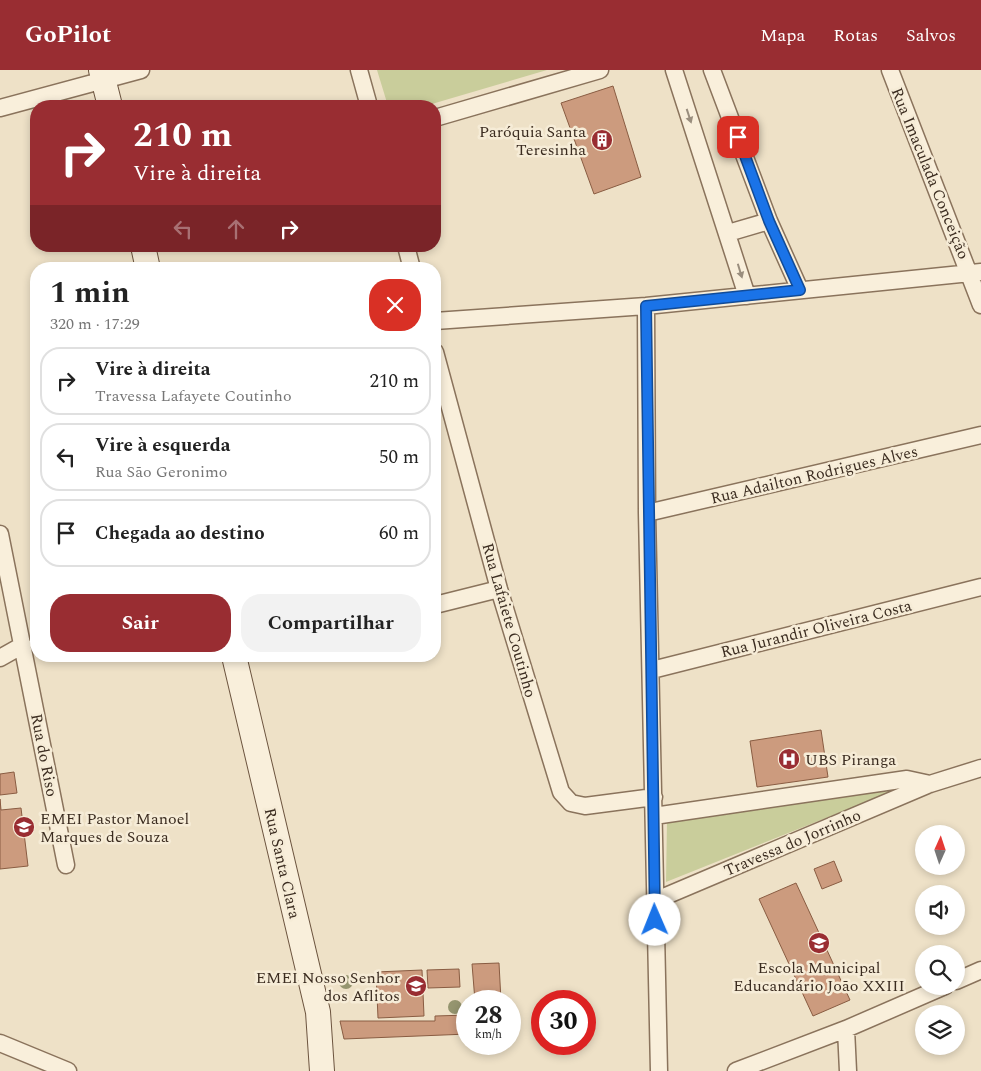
<!DOCTYPE html>
<html lang="pt">
<meta charset="utf-8">
<style>
:root{--surface:#fff;--page:#f2f2f2;--text:#222;--muted:#767676;--line:#e0e0e0;--accent:#992d32}
body{margin:0;font-family:Spectral,serif;background:var(--page);color:var(--text);height:100vh;display:flex;flex-direction:column;font-size:19px;white-space:nowrap}
*{box-sizing:border-box;margin:0}
p{font-size:16px;color:var(--muted)}
.icon{flex:none;width:28px;height:28px;fill:none;stroke:currentColor;stroke-width:2;stroke-linecap:round;stroke-linejoin:round}
.map{position:relative;flex:1;overflow:hidden}
.drawer{position:absolute;left:30px;top:192px;width:411px;height:400px;display:flex;flex-direction:column;background:var(--surface);border-radius:20px;box-shadow:0 2px 8px #0003}
.drawer>*{flex:none}
.top-card{position:absolute;left:30px;top:30px;width:411px;height:152px;border-radius:20px;box-shadow:0 2px 8px #0003;background:#992d32;color:#fff;overflow:hidden}
.needle{width:32px;rotate:3deg}
.tools{position:absolute;left:915px;top:755px;display:grid;gap:10px}
.tools a{display:grid;place-items:center;width:50px;height:50px;border-radius:50%;background:var(--surface);box-shadow:0 2px 8px #0003;font-size:25px}
.speed{position:absolute;left:456px;top:920px;display:flex;gap:10px;font-size:25px;font-weight:700;text-align:center}
.speed>*{display:grid;place-content:center;width:65px;height:65px;border-radius:50%;background:var(--surface);box-shadow:0 2px 8px #0003;line-height:1}
.speed small{font-size:12px;font-weight:400}
.speed .limit{border:8px solid #d22;background:#fff;color:#111}
.pin{position:absolute;display:grid;place-items:center;width:42px;height:42px;color:#fff;margin:-21px;border-radius:10px;box-shadow:0 2px 8px #0006}
.me{position:absolute;width:55px;margin:-28px;rotate:359deg;stroke-linejoin:round;filter:drop-shadow(0 0 4px #0008)}
.turn{display:flex;align-items:center;gap:18px;height:105px;padding:0 20px;font-size:22px}
.turn .icon{width:65px;height:65px;stroke-width:2.5}
.turn b{display:block;font-size:35px;line-height:42px}
.lanes{display:flex;align-items:center;height:48px;padding:0 20px;background:#0003;justify-content:center;gap:25px;direction:ltr}
.lanes .off{opacity:.35}
.round{display:grid;place-items:center;flex:none;width:52px;height:52px;border-radius:20px;background:var(--page)}
.headline{display:flex;align-items:center;justify-content:space-between;height:85px;padding:0 20px}
h1{font-size:30px;font-weight:700;line-height:38px}
.action{display:flex;gap:10px;margin-top:auto;padding:10px 20px}
.action a{flex:1;height:58px;border-radius:20px;background:var(--accent);color:#fff;font-size:20px;font-weight:700;line-height:58px;text-align:center}
.action a+a{background:var(--page);color:var(--text)}
ul{padding:0;list-style:none}
li{display:flex;align-items:center;gap:15px;height:68px;margin:0 10px 8px;padding:0 10px;border:2px solid var(--line);border-radius:20px}
li div{flex:1}
li b{display:block;font-size:19px}
li em{font-style:normal}
header{display:flex;align-items:center;gap:30px;box-sizing:border-box;height:70px;padding:0 25px;background:var(--accent);color:#fff}
header strong{font-size:24px}
nav{display:flex;gap:28px;margin-inline-start:auto;font-size:18px}
.map>svg:first-child{display:block}
</style>
<header>
<strong>GoPilot</strong>
<nav><a>Mapa</a><a>Rotas</a><a>Salvos</a></nav>
</header>
<div class="map">
<svg width="981" height="1001" viewBox="0 0 981 1001">
<rect width="100%" height="100%" fill="#eee1c7"/>
<!-- green -->
<path fill="#c9cd9b" d="M377,0H547L425,36H388Z
M906,716L666,812L667,751Z"/>
<!-- building -->
<path fill="#cc9b7e" stroke="#895c42" d="M613,16L641,107L594,124L561,33Z
M821,660L828,707L757,717L750,671Z
M14,702L17,723L0,725V704Z
M0,729L1,740L21,738L28,796L0,799Z
M834,791L842,811L822,819L814,799Z
M796,813L850,930L813,946L759,829Z
M499,893L501,931H475L472,894Z
M459,899L460,917L428,918L427,900Z
M422,900L424,946L378,948L376,902Z
M468,945V964L344,969L340,951H435V946Z"/>
<g fill="none" stroke-linecap="round" stroke-linejoin="round">
<!-- street casing -->
<g stroke="#8a735c" stroke-width="19">
<path id="street" d="M359,0L369,36
M674,0L747,226
M712,0L769,151L800,220
M890,0L981,235
M0,38L141,0
M435,48L600,0
M728,163L769,151
M406,176L412,199
M646,236L647,443L659,1001
M435,251L646,236L981,202
M435,282L499,519L561,722L571,733L585,736L654,727
M647,443L981,365
M0,464L66,795
M435,535L499,519
M0,588L23,575
M652,600L981,517
M654,746L907,709L930,714
M654,831L930,714L981,698
M956,911L981,900
M846,959L848,1001
M0,973L68,1001
M736,1001L846,959L945,916"/>
</g>
<!-- secondary casing -->
<g stroke="#6c543f" stroke-width="26">
<path id="secondary" d="M101,0L110,36
M143,176L148,199
M234,586L318,942L322,1001"/>
</g>
<!-- street -->
<use href="#street" stroke="#f9efdb" stroke-width="16"/>
<!-- secondary -->
<use href="#secondary" stroke="#f9efdb" stroke-width="24"/>
</g>
<!-- trees -->
<g fill="#95956f">
<circle cx="346" cy="912" r="7"/>
<circle cx="455" cy="937" r="7"/>
</g>
<!-- one-way arrows -->
<defs><path id="oneway-solid" d="M-6-.8H1V-3.2L6.5 0L1 3.2V.8H-6Z" transform="scale(1.25)"/></defs>
<g fill="#9a8e7e">
<use href="#oneway-solid" transform="translate(689 46) rotate(72)"/>
<use href="#oneway-solid" transform="translate(740 201) rotate(73)"/>
</g>
<g fill="none" stroke-linecap="round" stroke-linejoin="round">
<!-- route casing -->
<g stroke="#114b97" stroke-width="12">
<path id="route" d="M655,850L646,236L800,220L769,151L738,67"/>
</g>
<!-- route -->
<use href="#route" stroke="#1a73e8" stroke-width="9"/>
</g>
<!-- icons -->
<defs>
<g id="building-disc" transform="scale(1.125)"><circle r="9.5" fill="#992d32" stroke="#f6ecd7"/><path d="M-4-6H4V6H1V3H-1V6H-4ZM-2.5-4.3h1.7v1.8h-1.7ZM.8-4.3h1.7v1.8H.8ZM-2.5-1h1.7V.8h-1.7ZM.8-1h1.7V.8H.8Z" fill="#fff"/></g>
<g id="hospital-disc" transform="scale(1.125)"><circle r="9.5" fill="#992d32" stroke="#f6ecd7"/><path d="M-5-5h3v3.5h4V-5h3V5h-3V1.5h-4V5h-3Z" fill="#fff"/></g>
<g id="school-disc" transform="scale(1.125)"><circle r="9.5" fill="#992d32" stroke="#f6ecd7"/><path d="M0-5L7-2L0 1L-7-2ZM-4 1L0 2.5L4 1V4Q0 6-4 4Z" fill="#fff"/></g>
</defs>
<g fill-rule="evenodd">
<use href="#building-disc" x="602" y="70"/>
<use href="#hospital-disc" x="789" y="689"/>
<use href="#school-disc" x="24" y="757"/>
<use href="#school-disc" x="819" y="873"/>
<use href="#school-disc" x="416" y="916"/>
</g>
<g text-anchor="middle" stroke-width="5" stroke-linejoin="round" paint-order="stroke">
<!-- poi labels -->
<g font-size="16" fill="#3b2c20" stroke="#f6ecd7" text-anchor="end">
<text x="586" y="67">Paróquia Santa<tspan x="586" dy="18">Teresinha</tspan></text>
<text x="805" y="695" text-anchor="start">UBS Piranga</text>
<text x="40" y="754" text-anchor="start">EMEI Pastor Manoel<tspan x="40" dy="18">Marques de Souza</tspan></text>
<text x="819" y="903" text-anchor="middle">Escola Municipal<tspan x="819" dy="18">Educandário João XXIII</tspan></text>
<text x="400" y="913">EMEI Nosso Senhor<tspan x="400" dy="18">dos Aflitos</tspan></text>
</g>
<!-- street labels -->
<g font-size="16" fill="#3b2c20" stroke="#f6ecd7">
<text transform="translate(931 103) rotate(68)" y="6">Rua Imaculada Conceição</text>
<text transform="translate(814 404) rotate(-13)" y="6">Rua Adailton Rodrigues Alves</text>
<text transform="translate(510 550) rotate(74)" y="6">Rua Lafaiete Coutinho</text>
<text transform="translate(816 558) rotate(-14)" y="6">Rua Jurandir Oliveira Costa</text>
<text transform="translate(45 685) rotate(79)" y="6">Rua do Riso</text>
<text transform="translate(792 772) rotate(-23)" y="6">Travessa do Jorrinho</text>
<text transform="translate(283 793) rotate(77)" y="6">Rua Santa Clara</text>
</g>
</g>
</svg>
<div class="tools">
<a><svg class="needle" viewBox="-14 -14 28 28"><path d="M0-13l5 13h-10z" fill="#e53935"/><path d="M0 13l5-13h-10z" fill="#767676"/></svg></a>
<a><svg class="icon" aria-label="sound" viewBox="0 0 24 24"><path d="M4 9h4l5-4v14l-5-4H4zM17 9q2 3 0 6"/></svg></a>
<a><svg class="icon" aria-label="search" viewBox="0 0 24 24"><circle cx="10" cy="10" r="6"/><path d="M15 15l6 6"/></svg></a>
<a><svg class="icon" aria-label="layers" viewBox="0 0 24 24"><path d="M12 4l9 5-9 5-9-5zM3 14l9 5 9-5"/></svg></a>
</div>
<div class="speed"><div>28<small>km/h</small></div><div class="limit">30</div></div>
<div class="pin" style="left:738px;top:67px;background:#d93025"><svg class="icon" aria-label="arrive" viewBox="0 0 24 24"><path d="M6 21V4h12l-3 4 3 4H6"/></svg></div>
<svg class="me" style="left:655px;top:850px" viewBox="-20 -20 40 40"><circle r="19" fill="#fff"/><path d="M0-13L10 11 0 6-10 11z" fill="#1a73e8"/></svg>
<div class="top-card">
<div class="turn"><svg class="icon" aria-label="right" viewBox="0 0 24 24"><path d="M7 20v-9h11M14 6l5 5-5 5"/></svg><div><b>210 m</b>Vire à direita</div></div>
<div class="lanes"><svg class="icon off" aria-label="left" viewBox="0 0 24 24"><path d="M17 20v-9H6M10 6l-5 5 5 5"/></svg><svg class="icon off" aria-label="ahead" viewBox="0 0 24 24"><path d="M12 20V5M6 11l6-6 6 6"/></svg><svg class="icon" aria-label="right" viewBox="0 0 24 24"><path d="M7 20v-9h11M14 6l5 5-5 5"/></svg></div>
</div>
<section class="drawer">
<div class="headline"><div><h1>1 min</h1><p>320 m · 17:29</p></div><a class="round" style="background:#d93025;color:#fff"><svg class="icon" aria-label="close" viewBox="0 0 24 24"><path d="M6 6l12 12M18 6L6 18"/></svg></a></div>
<ul>
<li><svg class="icon" aria-label="right" viewBox="0 0 24 24"><path d="M7 20v-9h11M14 6l5 5-5 5"/></svg><div><b>Vire à direita</b><p>Travessa Lafayete Coutinho</p></div><em>210 m</em></li>
<li><svg class="icon" aria-label="left" viewBox="0 0 24 24"><path d="M17 20v-9H6M10 6l-5 5 5 5"/></svg><div><b>Vire à esquerda</b><p>Rua São Geronimo</p></div><em>50 m</em></li>
<li><svg class="icon" aria-label="arrive" viewBox="0 0 24 24"><path d="M6 21V4h12l-3 4 3 4H6"/></svg><div><b>Chegada ao destino</b></div><em>60 m</em></li>
</ul>
<div class="action"><a>Sair</a><a>Compartilhar</a></div>
</section>
</div>
